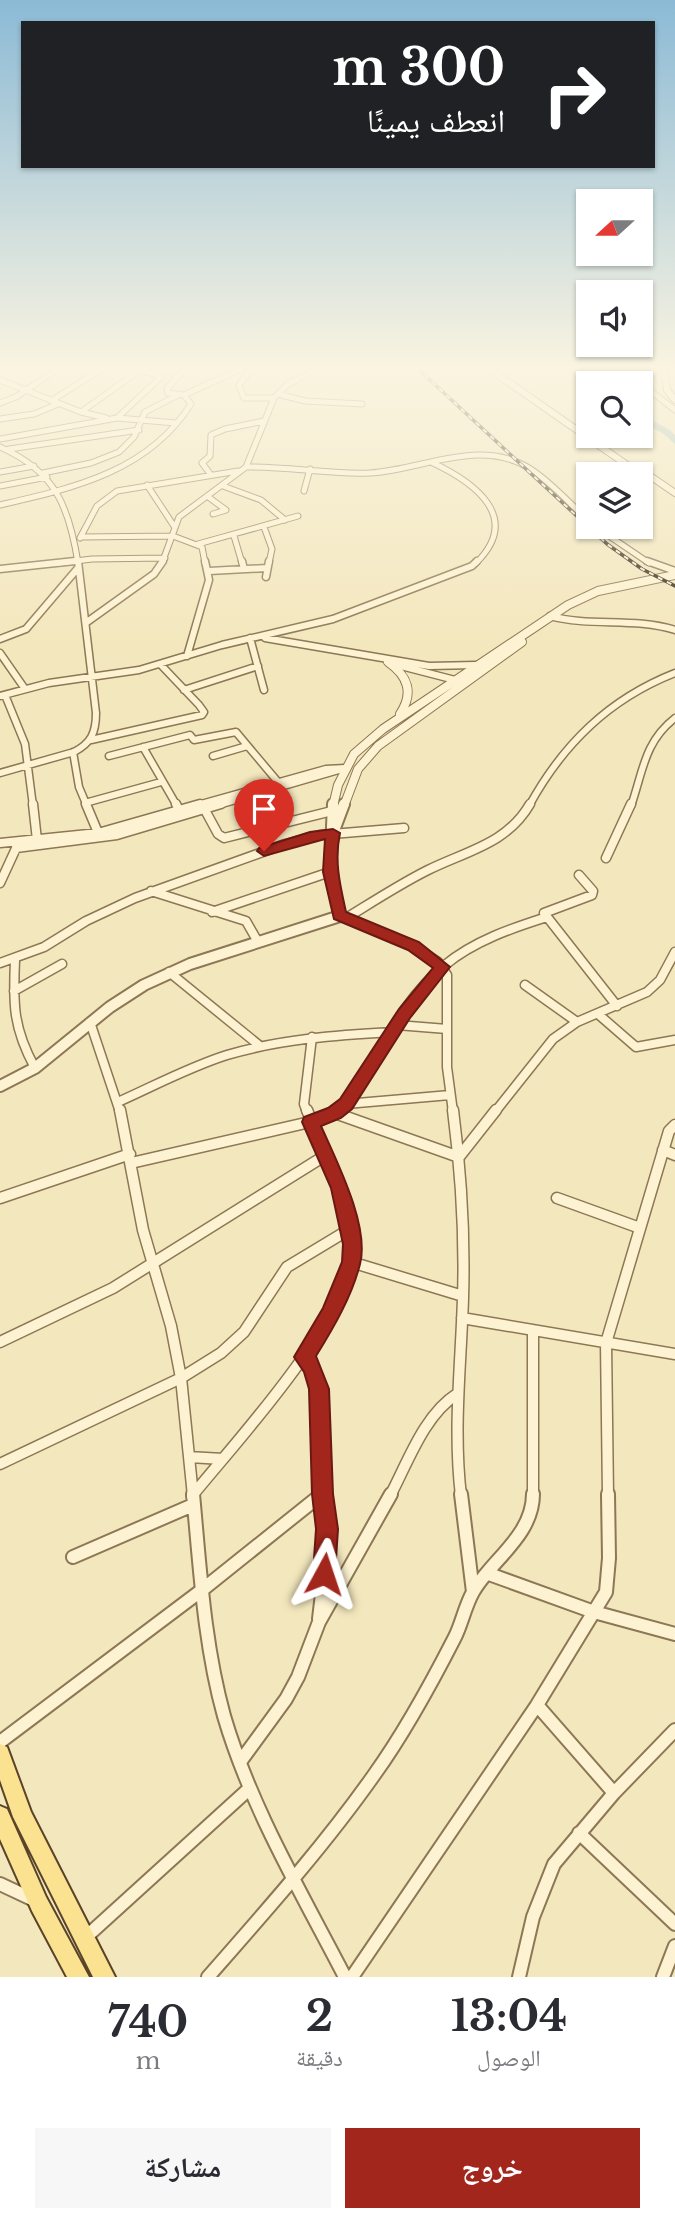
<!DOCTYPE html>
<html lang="ar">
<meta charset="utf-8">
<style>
:root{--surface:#fff;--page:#f7f7f7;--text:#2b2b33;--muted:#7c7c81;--accent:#a3261d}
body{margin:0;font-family:"Libre Baskerville","Noto Naskh Arabic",serif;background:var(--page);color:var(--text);direction:rtl;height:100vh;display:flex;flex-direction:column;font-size:26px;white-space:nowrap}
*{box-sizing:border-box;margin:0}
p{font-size:23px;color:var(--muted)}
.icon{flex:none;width:38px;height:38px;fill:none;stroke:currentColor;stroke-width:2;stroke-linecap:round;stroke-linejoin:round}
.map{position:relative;height:1977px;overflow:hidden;direction:ltr}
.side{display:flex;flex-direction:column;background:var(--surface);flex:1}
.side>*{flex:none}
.guide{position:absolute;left:21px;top:21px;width:634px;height:147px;border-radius:0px;box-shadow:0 2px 5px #0004;direction:rtl;background:#202124;color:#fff;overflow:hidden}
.needle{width:46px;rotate:249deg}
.fabs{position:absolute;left:576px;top:189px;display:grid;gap:14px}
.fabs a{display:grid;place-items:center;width:77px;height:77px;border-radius:0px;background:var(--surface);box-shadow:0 2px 5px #0004;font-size:35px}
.pin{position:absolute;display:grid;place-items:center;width:60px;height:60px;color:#fff;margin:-72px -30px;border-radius:50% 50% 50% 0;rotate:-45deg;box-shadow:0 0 7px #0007}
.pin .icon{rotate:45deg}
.me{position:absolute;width:77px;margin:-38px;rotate:5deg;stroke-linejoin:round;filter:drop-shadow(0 0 5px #0008)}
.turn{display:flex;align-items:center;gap:24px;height:147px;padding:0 35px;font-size:32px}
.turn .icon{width:91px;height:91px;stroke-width:2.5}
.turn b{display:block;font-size:49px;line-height:60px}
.eta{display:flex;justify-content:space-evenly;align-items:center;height:119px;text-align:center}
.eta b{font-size:42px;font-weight:700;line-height:49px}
.primary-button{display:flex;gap:14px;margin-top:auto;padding:14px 35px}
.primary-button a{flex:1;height:80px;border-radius:0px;background:var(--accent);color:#fff;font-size:28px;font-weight:700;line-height:80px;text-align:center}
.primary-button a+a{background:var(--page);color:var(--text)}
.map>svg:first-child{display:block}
</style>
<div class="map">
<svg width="675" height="1977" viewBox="0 0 675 1977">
<rect width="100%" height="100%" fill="#f3e7bd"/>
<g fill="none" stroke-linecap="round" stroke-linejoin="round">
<!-- river -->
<path fill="#a1c4bc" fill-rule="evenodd" d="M563,368H581L602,383H592Z
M640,414L670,430L675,435V444L664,434L640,421Z"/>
<!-- minor-far4 casing -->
<g stroke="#8d7754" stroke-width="7">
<path id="minor-far4" d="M186,368L167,388L168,393L184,395L243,368
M252,368L239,385L244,398H274
M621,368L675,410
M0,380L81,412L106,418
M278,394L305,401L362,404
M51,401L103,368
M0,403L16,397L59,368
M81,412L143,368
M117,418L162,376L139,370
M0,419L34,414L58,404
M0,439L117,418L176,423
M0,447C55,471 69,506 78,563
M9,449L139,430
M431,462C474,482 523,517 476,563
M246,467C287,466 329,475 370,473C423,470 482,436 532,470C553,484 569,503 588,520
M0,472L34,466
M43,473L91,463L119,452L134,437L145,412L178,395
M211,475L202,463L210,456L211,435L225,429L264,421
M147,485L174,526
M0,486L47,477
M223,486L261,500L285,520
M304,491L310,469
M207,496L226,510L213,514
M0,505C73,488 148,472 191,404L184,395
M264,527L272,549L269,563
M596,527L649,563
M234,536L242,563
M81,537L173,536L202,547L205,563
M80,538L97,506L117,491L238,471
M198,544L298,516
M59,563L92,559L165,558
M162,563L179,517L246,467L274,398L287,385L318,368"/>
</g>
<!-- minor-far3 casing -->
<g stroke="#8d7754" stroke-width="9">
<path id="minor-far3" d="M242,561L244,569
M647,561L675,571
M0,569L75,561
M209,571L267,568
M266,577L269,561
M550,616C591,627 634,617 675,630
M87,622L154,574L163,561
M250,638L264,690
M265,638L429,666L476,665
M0,639L26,629L78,568
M0,653L25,689
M187,656L209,580L205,561
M397,665L455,680
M184,690L258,666
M5,695L25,744L33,806
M0,696L49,683L139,670L222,645L333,619L472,566L477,561
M91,740L202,715L204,712L199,705L161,665
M143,747L177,806
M73,752L79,787L87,806
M109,756L190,735L194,740L236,732L278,782
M213,756L247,746
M0,773L74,752C91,743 96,733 96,713L78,561
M85,803L161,782
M194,806L326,769L345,768
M215,806L342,769
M529,806C563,744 609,699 675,673
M631,806C643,772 644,742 675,718"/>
</g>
<!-- minor-far2 casing -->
<g stroke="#8d7754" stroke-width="11">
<path id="minor-far2" d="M33,804L37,840
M86,804L99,835
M176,804L180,812
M205,810L218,834L224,838L336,810
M0,843L98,833L200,804
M16,848L117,835L221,804
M606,858L631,804
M579,875L593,891L592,895L544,913L617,1006
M0,883L18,844
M151,891L246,921L258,942
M212,912L330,872
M340,916L413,946L438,962L447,975V1067L453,1112
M348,917C374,901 400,884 428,870C466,851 507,844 530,804
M15,960C13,1004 13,1028 35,1068
M0,963L44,947L86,921L135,898L285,844L320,835L404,828
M169,972L260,1046
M525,985L577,1022
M14,991L62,964
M598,1014L636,1047L675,1040
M90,1022L120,1112
M397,1025L447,1029
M118,1102C154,1086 189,1067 227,1055C281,1039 337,1035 393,1032
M346,1104L450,1095
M307,1112L304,1104L312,1037
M336,1112L346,1104C377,1058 401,1000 445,965C474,941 512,928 547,917
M495,1112L553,1039L577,1022L647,992L660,980L675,952"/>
</g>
<!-- minor-far1 casing -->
<g stroke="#8d7754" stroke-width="13">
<path id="minor-far1" d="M120,1110L143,1230L171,1326L181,1378L193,1496
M453,1110C461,1172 465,1236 463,1298C461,1364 453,1430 461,1496
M335,1113L459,1157L496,1110
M663,1150L675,1155
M131,1163L310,1122L338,1110
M0,1198L130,1154
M557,1198L640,1228
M351,1262L463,1296
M462,1318L675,1354
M533,1330V1496
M0,1342L113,1288L326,1155
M304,1357C329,1398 323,1448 322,1494L320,1496
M189,1457L223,1459
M0,1464L181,1378L221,1353L244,1332L287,1267L350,1229
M192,1496C237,1440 352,1318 352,1247C352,1199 324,1153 307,1110
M390,1496C408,1462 424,1415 457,1394
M608,1496L606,1343L669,1131L675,1125"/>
</g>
<!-- minor casing -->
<g stroke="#8d7754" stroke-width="16">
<path id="minor" d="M193,1494C200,1568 204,1644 224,1716C251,1808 301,1892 345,1977
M461,1494L473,1592
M73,1557L193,1505
M489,1574L594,1612L675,1634
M319,1619L327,1551L322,1494
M537,1705L614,1793
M0,1742L202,1590L322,1494
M240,1762L286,1699L298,1677L319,1622L391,1494
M579,1833L675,1924
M0,1884L32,1899
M86,1937L250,1788
M208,1977C265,1912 324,1846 374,1775C405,1732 431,1684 455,1637C462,1623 465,1606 473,1592C491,1560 533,1536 533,1494
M352,1977L537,1705L606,1592L609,1558L608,1494
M519,1977L533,1917L554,1864L614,1793L675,1730
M663,1977L675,1946"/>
</g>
<!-- tertiary-far2 casing -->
<g stroke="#8d7754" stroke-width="8">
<path id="tertiary-far2" d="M488,368L640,474
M664,368L667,390L675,400
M0,370L4,368
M637,467L675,493"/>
</g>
<!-- tertiary-far1 casing -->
<g stroke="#8d7754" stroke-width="10">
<path id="tertiary-far1" d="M388,662C408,676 414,693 400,714
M333,806L338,785L354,754L383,729L568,605L598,591L675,575
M344,806L358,769L378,746L522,642"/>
</g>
<!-- tertiary casing -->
<g stroke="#8d7754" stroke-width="14">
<path id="tertiary" d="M335,828L344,804
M0,1086L35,1068L110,1007L144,985L190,964L340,916L330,872L333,804"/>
</g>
<!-- primary casing -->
<g stroke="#5a4429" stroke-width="4">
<path id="primary" d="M0,1744L7,1747L31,1812L115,1977H93L13,1817L0,1780Z
M0,1806L7,1809L46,1897L89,1977H67L32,1911L0,1839Z"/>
</g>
<!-- minor-far4 -->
<use href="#minor-far4" stroke="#fdf3d2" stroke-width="5"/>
<!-- minor-far3 -->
<use href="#minor-far3" stroke="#fdf3d2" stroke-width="6"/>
<!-- minor-far2 -->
<use href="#minor-far2" stroke="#fdf3d2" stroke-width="8"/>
<!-- minor-far1 -->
<use href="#minor-far1" stroke="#fdf3d2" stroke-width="10"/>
<!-- minor -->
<use href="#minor" stroke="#fdf3d2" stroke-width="12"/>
<!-- tertiary-far2 -->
<use href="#tertiary-far2" stroke="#fdf3d2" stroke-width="6"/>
<!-- tertiary-far1 -->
<use href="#tertiary-far1" stroke="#fdf3d2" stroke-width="8"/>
<!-- tertiary -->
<use href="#tertiary" stroke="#fdf3d2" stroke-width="10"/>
<!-- primary -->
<use href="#primary" fill="#fbe290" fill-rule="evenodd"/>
<!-- rail casing -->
<g stroke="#3a2c1b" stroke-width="3.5">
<path id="rail" d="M417,368L607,544L642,569L675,586"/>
</g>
<!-- rail -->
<use href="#rail" stroke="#f9f0ce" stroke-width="2" stroke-dasharray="5" stroke-linecap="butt"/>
</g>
<!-- sky -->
<linearGradient id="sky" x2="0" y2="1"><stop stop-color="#8bbad6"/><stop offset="0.57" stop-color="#faf4e1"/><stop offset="1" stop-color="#faf4e1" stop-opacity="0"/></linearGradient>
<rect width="675" height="645" fill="url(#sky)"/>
<!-- route -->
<path fill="#a3261d" stroke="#6a1913" stroke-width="2" d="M333,829L340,833C334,861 340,885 346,912L419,942L450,967L410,1018L352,1109L341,1118L321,1126C336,1160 370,1226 360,1264C352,1296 334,1327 316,1356L329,1389L333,1494L338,1529L335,1574L332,1582L324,1586L316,1582L313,1574L316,1529L312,1494L309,1389L304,1372L294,1357L323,1308L342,1262L343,1244L331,1188L302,1122L304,1117L328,1108L340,1099L399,1009L433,968L408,950L334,919L323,872L325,839L264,856L257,851L259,848L310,832Z"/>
</svg>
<div class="fabs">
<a><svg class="needle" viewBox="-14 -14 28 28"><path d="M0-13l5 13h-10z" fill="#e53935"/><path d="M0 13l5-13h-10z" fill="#7c7c81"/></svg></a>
<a><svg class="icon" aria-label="sound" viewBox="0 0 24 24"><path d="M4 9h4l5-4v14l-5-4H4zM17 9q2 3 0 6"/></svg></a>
<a><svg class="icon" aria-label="search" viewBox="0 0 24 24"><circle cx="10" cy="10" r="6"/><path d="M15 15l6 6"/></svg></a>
<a><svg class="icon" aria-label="layers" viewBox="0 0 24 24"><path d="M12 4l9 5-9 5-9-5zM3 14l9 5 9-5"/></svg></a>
</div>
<div class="pin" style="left:264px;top:851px;background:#d93025"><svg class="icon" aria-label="arrive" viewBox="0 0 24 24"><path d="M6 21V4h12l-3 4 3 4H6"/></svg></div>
<svg class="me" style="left:324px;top:1574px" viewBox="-20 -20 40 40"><path d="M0-17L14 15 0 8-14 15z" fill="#a3261d" stroke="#fff" stroke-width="4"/></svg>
<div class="guide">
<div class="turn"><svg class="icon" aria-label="right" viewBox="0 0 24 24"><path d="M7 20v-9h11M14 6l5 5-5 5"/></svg><div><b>300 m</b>انعطف يمينًا</div></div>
</div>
</div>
<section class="side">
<div class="eta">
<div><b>13:04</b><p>الوصول</p></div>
<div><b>2</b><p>دقيقة</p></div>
<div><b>740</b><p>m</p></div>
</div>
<div class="primary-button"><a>خروج</a><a>مشاركة</a></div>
</section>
